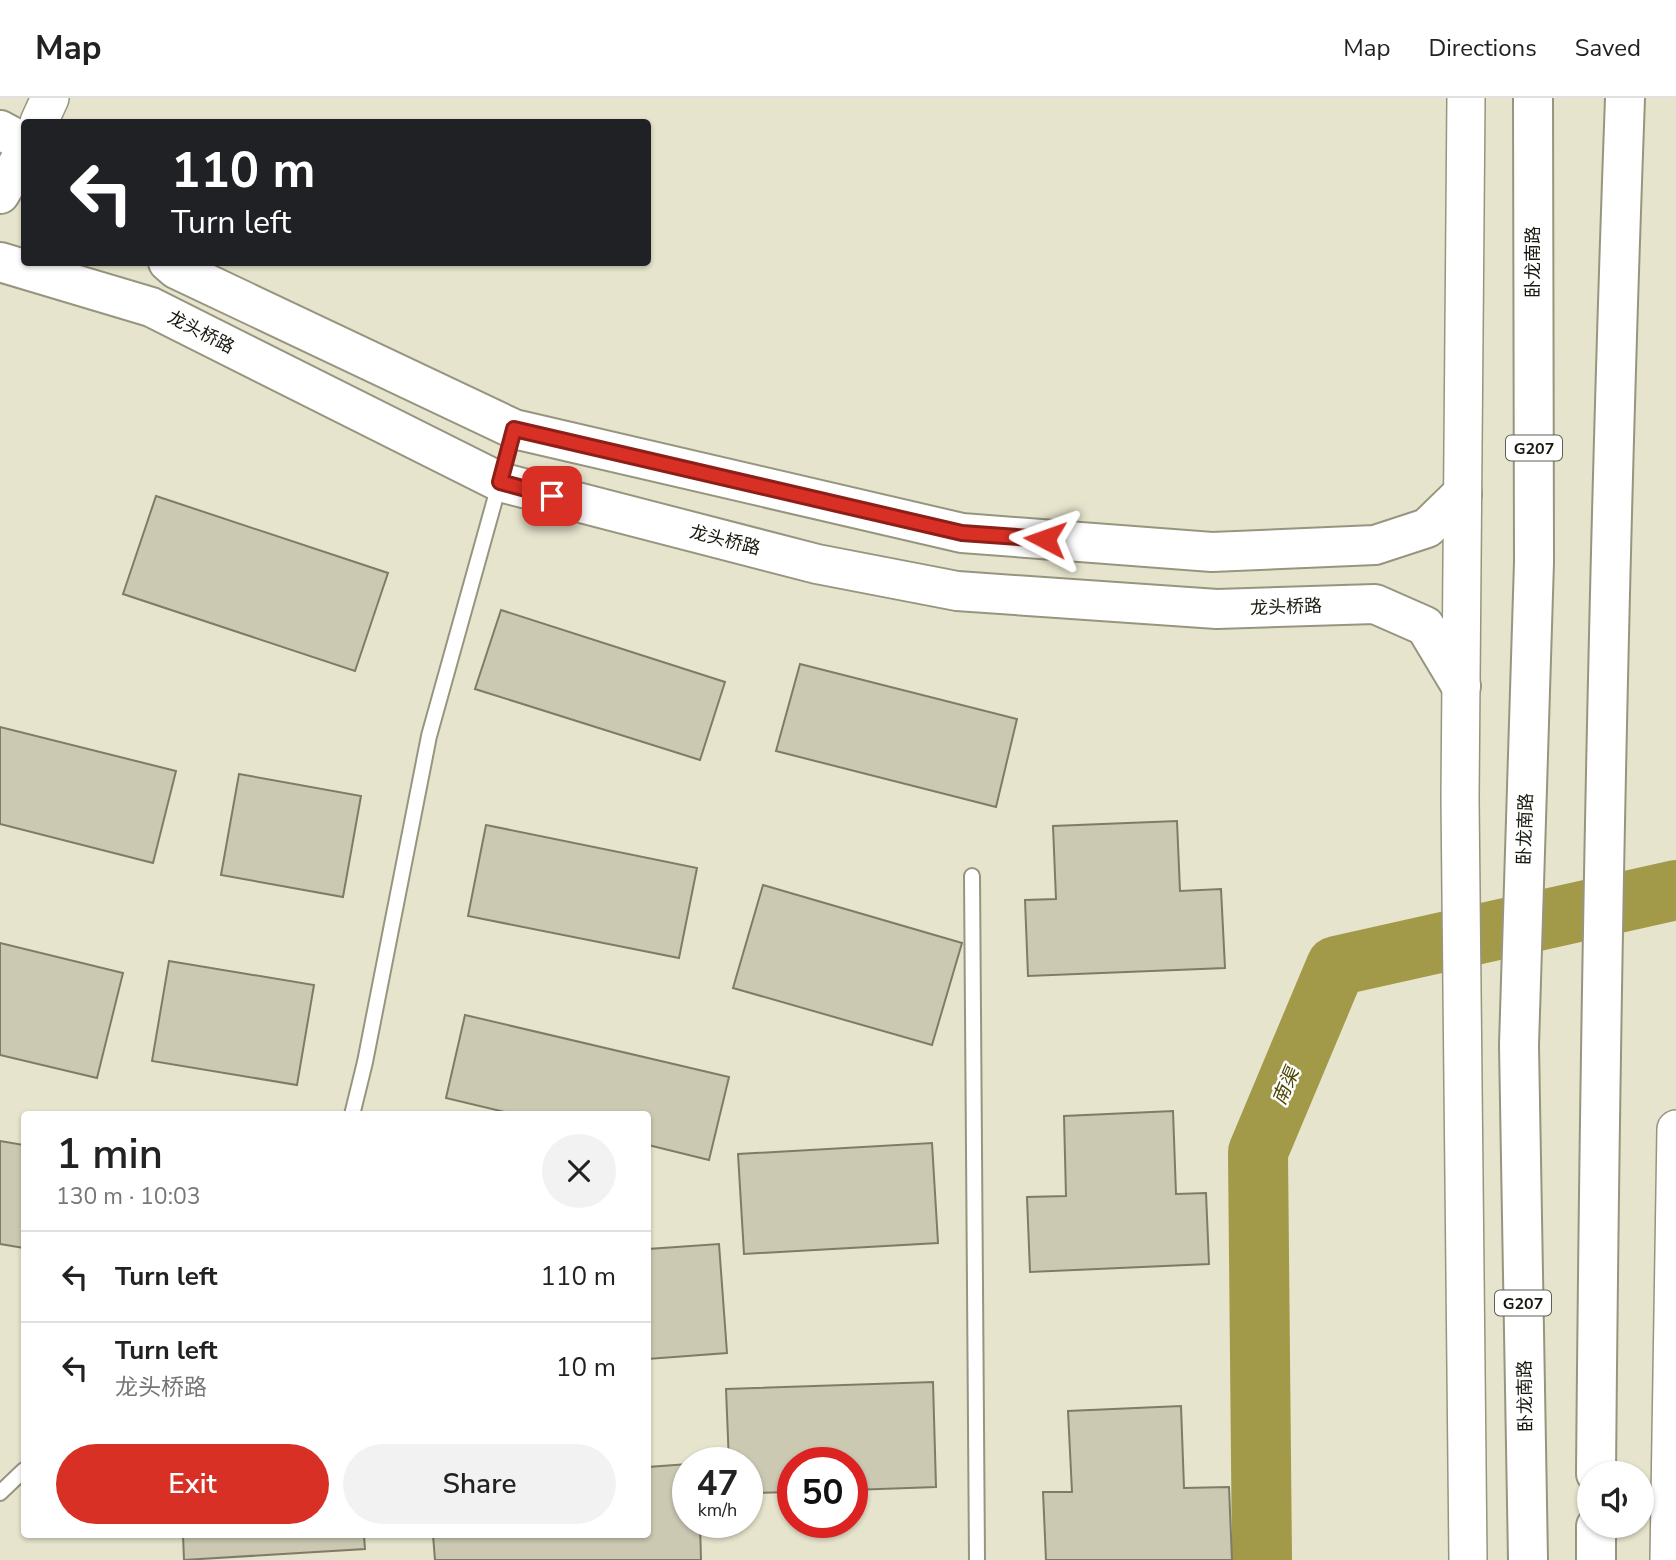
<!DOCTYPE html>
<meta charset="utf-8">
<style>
:root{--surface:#fff;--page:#f2f2f2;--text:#222;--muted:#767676;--line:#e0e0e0;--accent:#d93025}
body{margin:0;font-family:"Nunito Sans","Noto Sans SC",sans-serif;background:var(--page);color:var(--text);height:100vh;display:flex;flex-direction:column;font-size:26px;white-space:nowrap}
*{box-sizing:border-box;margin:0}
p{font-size:23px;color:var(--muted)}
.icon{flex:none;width:38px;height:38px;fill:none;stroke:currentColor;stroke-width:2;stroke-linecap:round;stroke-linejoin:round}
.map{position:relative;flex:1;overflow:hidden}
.drawer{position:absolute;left:21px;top:1013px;width:630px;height:427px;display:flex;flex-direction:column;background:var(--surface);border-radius:7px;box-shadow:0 2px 5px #0004}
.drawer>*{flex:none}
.top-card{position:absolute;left:21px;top:21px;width:630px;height:147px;border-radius:7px;box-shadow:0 2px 5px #0004;background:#202124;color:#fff;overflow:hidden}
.controls{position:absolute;left:1577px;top:1363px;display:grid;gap:14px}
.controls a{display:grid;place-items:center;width:77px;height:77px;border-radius:50%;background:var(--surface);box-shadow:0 2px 5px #0004;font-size:35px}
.speed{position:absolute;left:672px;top:1349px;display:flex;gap:14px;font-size:35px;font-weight:700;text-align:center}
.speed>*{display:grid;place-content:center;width:91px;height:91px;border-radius:50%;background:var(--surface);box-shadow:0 2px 5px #0004;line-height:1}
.speed small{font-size:18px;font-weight:400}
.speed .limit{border:10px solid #d22;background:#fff;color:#111}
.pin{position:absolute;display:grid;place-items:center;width:60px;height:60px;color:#fff;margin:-30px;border-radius:14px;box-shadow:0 4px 10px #0006}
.me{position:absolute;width:77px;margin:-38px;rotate:274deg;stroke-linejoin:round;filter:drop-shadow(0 0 5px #0008)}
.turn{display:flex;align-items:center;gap:24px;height:147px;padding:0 35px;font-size:32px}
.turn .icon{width:91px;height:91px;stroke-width:2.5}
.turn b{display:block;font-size:49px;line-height:60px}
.round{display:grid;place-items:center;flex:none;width:74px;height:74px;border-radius:37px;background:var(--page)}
.summary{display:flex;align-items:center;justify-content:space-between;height:119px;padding:0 35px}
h1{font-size:42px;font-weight:600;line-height:52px}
.cta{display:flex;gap:14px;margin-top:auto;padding:14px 35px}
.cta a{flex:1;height:80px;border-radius:42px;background:var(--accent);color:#fff;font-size:28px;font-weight:600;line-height:80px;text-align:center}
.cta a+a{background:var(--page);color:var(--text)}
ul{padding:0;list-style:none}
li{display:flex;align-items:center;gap:21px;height:91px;padding:0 35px;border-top:2px solid var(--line)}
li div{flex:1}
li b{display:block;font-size:26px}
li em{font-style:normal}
header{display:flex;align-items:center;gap:42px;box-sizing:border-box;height:98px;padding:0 35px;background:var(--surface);border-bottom:2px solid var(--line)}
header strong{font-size:33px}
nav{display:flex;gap:38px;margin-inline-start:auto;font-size:24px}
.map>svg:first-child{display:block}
</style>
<header>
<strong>Map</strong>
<nav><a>Map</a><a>Directions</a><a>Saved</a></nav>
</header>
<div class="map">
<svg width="1676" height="1462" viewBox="0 0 1676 1462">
<rect width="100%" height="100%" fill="#e6e4cc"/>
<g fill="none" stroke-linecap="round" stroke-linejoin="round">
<!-- river -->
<path stroke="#a29a48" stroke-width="60" d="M1262,1462L1258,1054L1336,868L1676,792"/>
</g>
<!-- building -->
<path fill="#cbc9b2" stroke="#7e7c67" stroke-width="2" d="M156,398L388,475L355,573L123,496Z
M501,512L725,584L700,662L475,591Z
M800,566L1017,621L996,709L776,653Z
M0,629L176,673L153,765L0,726Z
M239,676L361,698L343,799L221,777Z
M1177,723L1180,793L1221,791L1225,870L1028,878L1025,802L1056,801L1053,728Z
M486,727L697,770L679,860L468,818Z
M763,787L962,845L932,947L733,890Z
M0,845L123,875L97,980L0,957Z
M169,863L314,887L297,987L152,963Z
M465,917L729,979L709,1062L648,1047V1017H517L446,1000Z
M1173,1013L1176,1096L1206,1095L1209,1166L1030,1174L1027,1099L1066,1098L1064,1018Z
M0,1043L24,1047V1150L0,1146Z
M932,1045L938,1145L744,1156L738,1056Z
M719,1146L727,1255L648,1261V1151Z
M933,1284L936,1389L852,1392V1365H793V1394L747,1395V1365H729L726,1291Z
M1181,1308L1184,1390L1229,1389L1232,1462H1046L1043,1394H1072L1068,1313Z
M688,1366V1424H700L701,1462H435L433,1437H648V1369Z
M183,1437H364L365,1451L184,1462Z"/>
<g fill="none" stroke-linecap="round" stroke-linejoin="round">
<!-- service casing -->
<g stroke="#97957f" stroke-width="18">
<path id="service" d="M972,778L977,1462
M352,1017L365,964L429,638L514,333
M0,1395L24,1372"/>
</g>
<!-- tertiary casing -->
<g stroke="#97957f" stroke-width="40">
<path id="tertiary" d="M1466,0L1460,700L1468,1462
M39,24L50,0
M1669,1462L1676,1031"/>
</g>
<!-- secondary casing -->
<g stroke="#97957f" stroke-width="42">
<path id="secondary" d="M0,32L24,45
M0,96L24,55
M0,164L151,209L500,384L817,466L957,493L1217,511L1375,506L1425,528L1461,588
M168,164L176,171L514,331L962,435L1212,454L1375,447L1427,430L1462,396"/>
</g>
<!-- trunk casing -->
<g stroke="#97957f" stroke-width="42">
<path id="trunk" d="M1596,1376C1600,917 1608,459 1625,0
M1528,1462L1519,947L1534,464L1533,0
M1596,1462V1428"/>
</g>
<!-- service -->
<use href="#service" stroke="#fff" stroke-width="14"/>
<!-- tertiary -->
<use href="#tertiary" stroke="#fff" stroke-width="37"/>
<!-- secondary -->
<use href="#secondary" stroke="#fff" stroke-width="38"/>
<!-- trunk -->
<use href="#trunk" stroke="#fff" stroke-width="38"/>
</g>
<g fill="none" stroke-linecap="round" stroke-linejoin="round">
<!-- route casing -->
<g stroke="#8d1f18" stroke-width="18">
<path id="route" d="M552,398L500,384L514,331L962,435L1045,441"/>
</g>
<!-- route -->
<use href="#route" stroke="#d93025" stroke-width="12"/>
</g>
<g text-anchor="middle" stroke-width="5" stroke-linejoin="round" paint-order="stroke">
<!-- shield labels -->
<g fill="#fff" stroke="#5e5e58" stroke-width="2">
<rect x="1506" y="337.5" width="56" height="25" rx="5"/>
<rect x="1495" y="1192.5" width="56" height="25" rx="5"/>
</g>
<g font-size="16" font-weight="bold" fill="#191910">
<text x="1534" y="356">G207</text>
<text x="1523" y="1211">G207</text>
</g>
<!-- street labels -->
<g font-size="18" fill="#191910" stroke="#fff">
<text transform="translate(1533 164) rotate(-90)" y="6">卧龙南路</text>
<text transform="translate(201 234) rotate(27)" y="6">龙头桥路</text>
<text transform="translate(725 442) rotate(14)" y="6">龙头桥路</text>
<text transform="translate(1286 509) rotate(-2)" y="6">龙头桥路</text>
<text transform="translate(1525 731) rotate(-88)" y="6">卧龙南路</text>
<text transform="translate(1525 1298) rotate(-91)" y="6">卧龙南路</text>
</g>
<!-- water labels -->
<g font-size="19" font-style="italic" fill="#4d4703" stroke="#fff">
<text transform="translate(1285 988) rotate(-67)" y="7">南渠</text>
</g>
</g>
</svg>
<div class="controls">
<a><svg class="icon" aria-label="sound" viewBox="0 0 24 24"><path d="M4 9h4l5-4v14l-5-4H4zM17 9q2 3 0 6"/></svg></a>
</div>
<div class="speed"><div>47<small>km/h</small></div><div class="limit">50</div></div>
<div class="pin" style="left:552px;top:398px;background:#d93025"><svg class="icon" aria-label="arrive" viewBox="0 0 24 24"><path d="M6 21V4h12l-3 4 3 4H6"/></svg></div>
<svg class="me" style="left:1045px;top:441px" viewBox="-20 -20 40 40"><path d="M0-17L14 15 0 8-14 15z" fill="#d93025" stroke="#fff" stroke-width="4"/></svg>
<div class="top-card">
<div class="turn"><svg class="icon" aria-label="left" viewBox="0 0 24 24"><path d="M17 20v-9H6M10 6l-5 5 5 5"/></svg><div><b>110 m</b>Turn left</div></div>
</div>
<section class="drawer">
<div class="summary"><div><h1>1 min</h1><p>130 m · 10:03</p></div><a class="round"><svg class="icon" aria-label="close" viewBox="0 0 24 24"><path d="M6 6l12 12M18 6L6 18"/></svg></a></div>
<ul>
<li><svg class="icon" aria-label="left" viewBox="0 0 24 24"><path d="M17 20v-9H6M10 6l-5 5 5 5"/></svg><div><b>Turn left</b></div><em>110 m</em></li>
<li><svg class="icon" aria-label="left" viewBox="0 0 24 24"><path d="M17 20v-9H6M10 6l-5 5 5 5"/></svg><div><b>Turn left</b><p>龙头桥路</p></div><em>10 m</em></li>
</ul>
<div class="cta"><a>Exit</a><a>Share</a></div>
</section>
</div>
